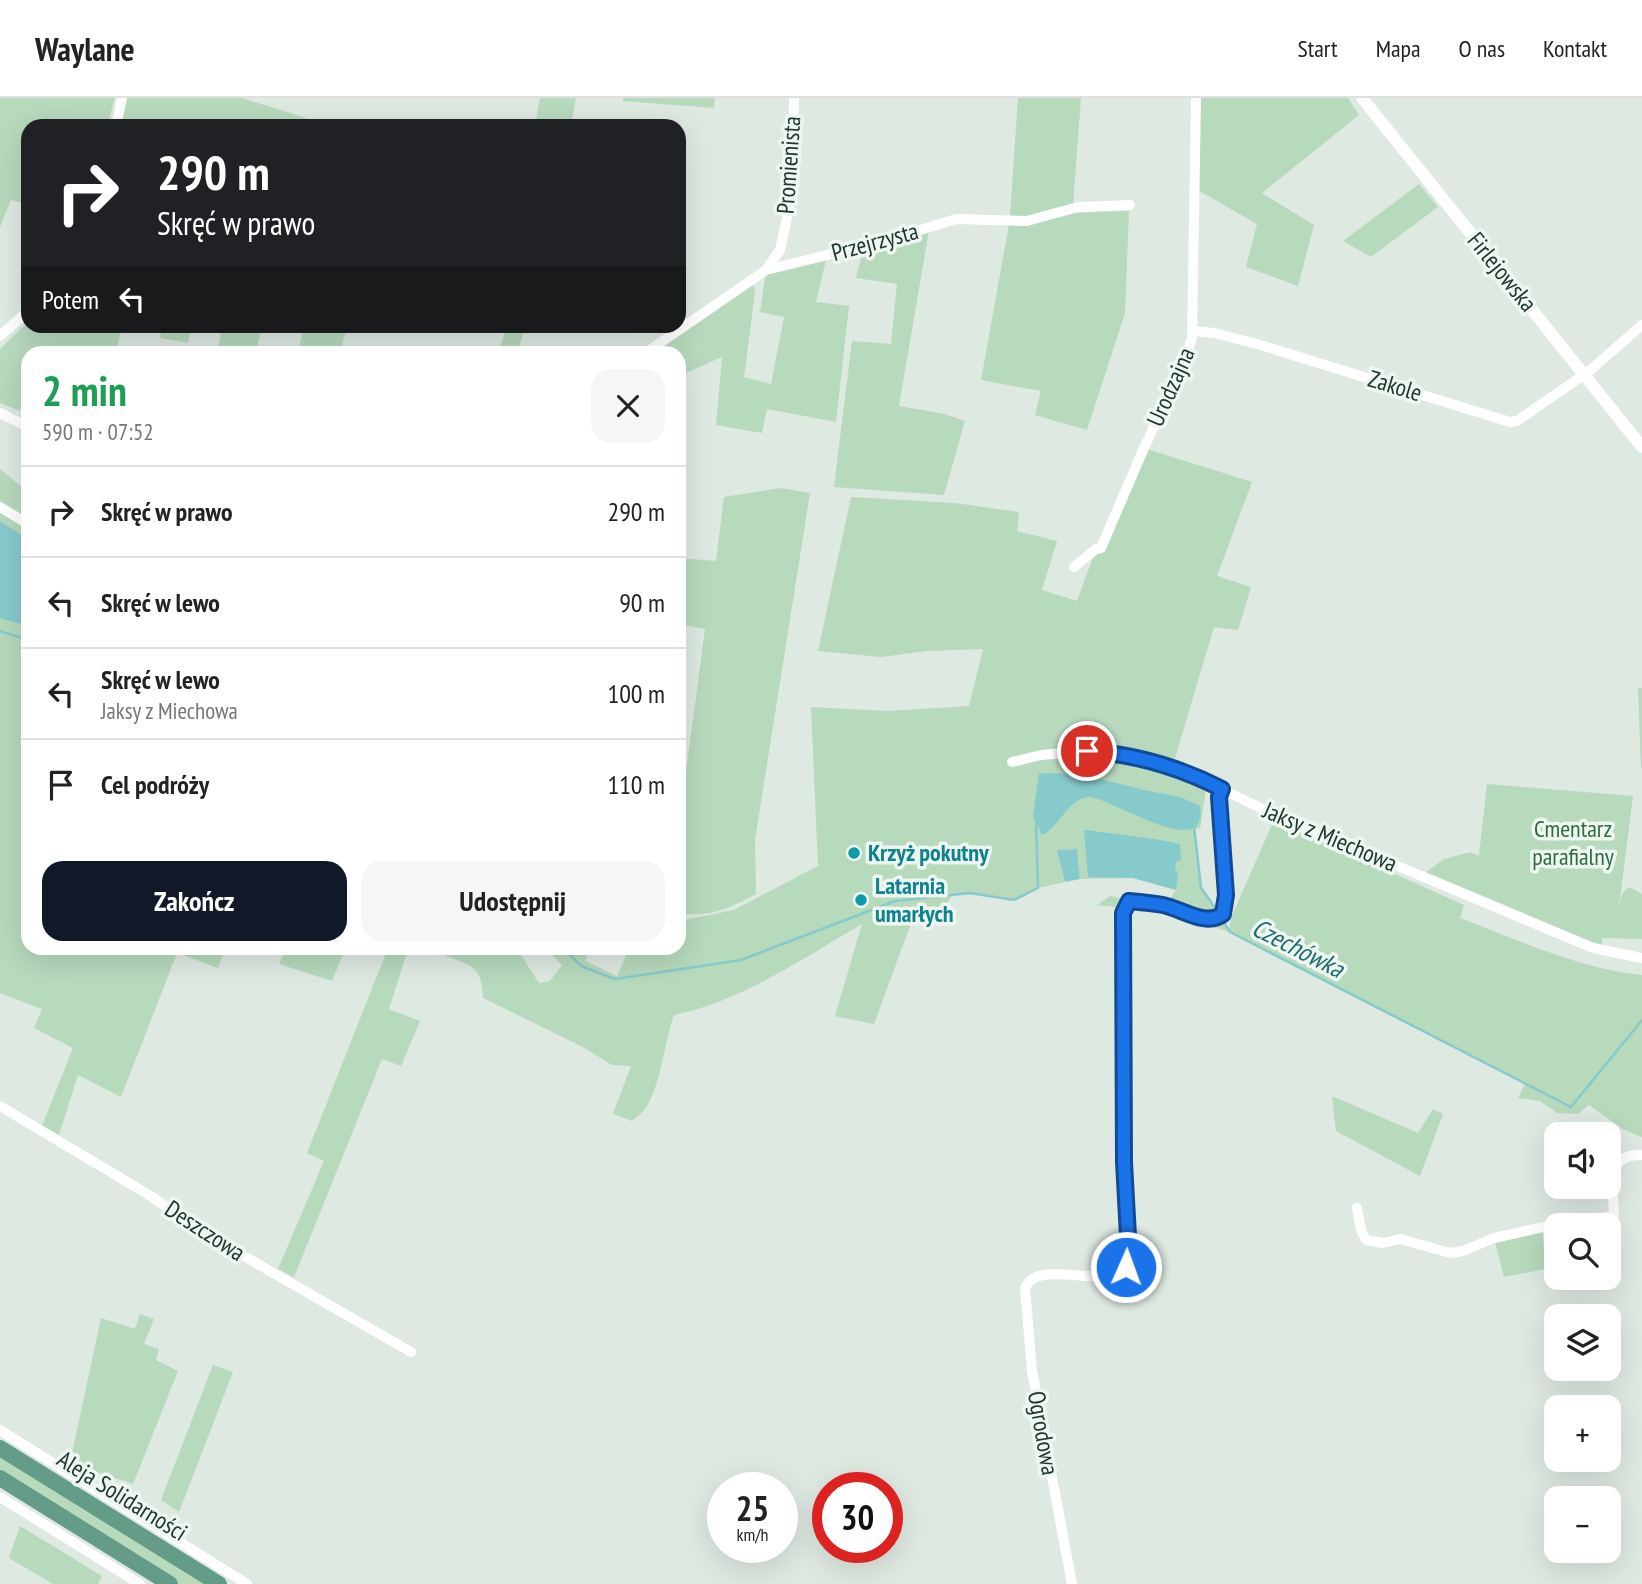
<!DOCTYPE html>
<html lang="pl">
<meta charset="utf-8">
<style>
:root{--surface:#fff;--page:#f6f6f6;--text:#222;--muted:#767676;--line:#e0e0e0;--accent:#111827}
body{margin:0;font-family:"PT Sans Narrow",sans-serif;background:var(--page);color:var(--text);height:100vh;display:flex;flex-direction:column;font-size:26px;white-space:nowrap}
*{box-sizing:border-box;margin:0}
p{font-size:23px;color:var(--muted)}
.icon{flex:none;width:38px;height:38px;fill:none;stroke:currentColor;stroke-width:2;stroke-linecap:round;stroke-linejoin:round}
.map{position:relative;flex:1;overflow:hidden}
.sheet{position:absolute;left:21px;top:248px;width:665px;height:609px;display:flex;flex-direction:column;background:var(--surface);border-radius:21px;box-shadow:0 7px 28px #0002}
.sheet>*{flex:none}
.hud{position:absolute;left:21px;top:21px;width:665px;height:214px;border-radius:21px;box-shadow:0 7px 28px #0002;background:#202124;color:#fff;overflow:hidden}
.fabs{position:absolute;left:1544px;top:1024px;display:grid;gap:14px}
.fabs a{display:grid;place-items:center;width:77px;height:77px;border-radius:14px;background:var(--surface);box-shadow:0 7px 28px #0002;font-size:35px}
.speed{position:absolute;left:707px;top:1374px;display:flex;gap:14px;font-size:35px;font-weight:700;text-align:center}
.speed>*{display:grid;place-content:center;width:91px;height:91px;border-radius:50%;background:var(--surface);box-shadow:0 7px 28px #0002;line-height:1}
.speed small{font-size:18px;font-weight:400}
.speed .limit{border:10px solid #d22;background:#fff;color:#111}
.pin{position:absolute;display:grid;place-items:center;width:60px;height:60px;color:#fff;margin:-30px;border:4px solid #fff;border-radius:50%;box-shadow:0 2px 7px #0007}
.me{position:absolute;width:77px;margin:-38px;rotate:2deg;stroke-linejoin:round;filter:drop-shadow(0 0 5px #0008)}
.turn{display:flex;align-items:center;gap:24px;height:147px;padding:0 21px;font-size:32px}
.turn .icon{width:91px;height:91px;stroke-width:2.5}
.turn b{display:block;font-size:49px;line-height:60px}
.then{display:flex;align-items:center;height:66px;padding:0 21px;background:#0003;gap:14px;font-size:26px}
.round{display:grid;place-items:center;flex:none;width:74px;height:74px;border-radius:21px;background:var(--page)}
.headline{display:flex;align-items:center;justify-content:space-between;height:119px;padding:0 21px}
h1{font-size:42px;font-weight:800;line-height:52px;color:#1e9e55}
.cta{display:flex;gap:14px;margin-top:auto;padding:14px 21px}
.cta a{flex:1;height:80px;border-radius:21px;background:var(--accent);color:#fff;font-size:28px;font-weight:800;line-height:80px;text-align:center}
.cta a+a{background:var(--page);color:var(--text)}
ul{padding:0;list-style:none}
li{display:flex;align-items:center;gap:21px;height:91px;padding:0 21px;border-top:2px solid var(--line)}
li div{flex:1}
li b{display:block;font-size:26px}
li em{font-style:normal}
header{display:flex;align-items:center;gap:42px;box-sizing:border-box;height:98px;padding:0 35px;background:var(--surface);border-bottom:2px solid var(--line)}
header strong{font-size:33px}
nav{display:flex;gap:38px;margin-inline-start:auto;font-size:24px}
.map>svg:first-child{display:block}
</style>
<header>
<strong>Waylane</strong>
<nav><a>Start</a><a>Mapa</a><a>O nas</a><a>Kontakt</a></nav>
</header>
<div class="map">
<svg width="1642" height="1486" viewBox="0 0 1642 1486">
<rect width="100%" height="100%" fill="#dee9e2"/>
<!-- green -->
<path fill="#b7d9bc" d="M0,0H115L107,28H28V106L11,102L0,129Z
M126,0H242L331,28H119Z
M540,0H576L571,28H535Z
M623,0H715L714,10L623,3Z
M1018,0H1081L1073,107L1024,119L1010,118Z
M1199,0H1348L1359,17L1262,95L1314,127L1298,188L1246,169L1257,126L1196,91Z
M1419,86L1438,109L1371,159L1343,143Z
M1129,113L1125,215L1087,332L1035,317L1041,293L981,282L1009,127L1073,115Z
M929,132L899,308L945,316L965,323L944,397L834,389L852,243L891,246L897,186L856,180L863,153Z
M826,162L816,204L849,208L836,324L767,311L762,335L716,327L722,259L679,278V256H650L753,186L755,194L744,279L771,286L784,219L760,214L765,180L769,174Z
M28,224V228H122L116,255H70L40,249L37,255L28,256V282L20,313L0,305V251Z
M162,228H192L188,245L160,240Z
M222,228H262L256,255H217Z
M304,228H347L340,255H298Z
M507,228H526L517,255H498Z
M1144,350L1252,384L1217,478L1251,489L1238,532L1214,529L1172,670L1207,684L1200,731L1194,729L1201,790L1229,833L1231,820L1274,722L1464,807L1460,820C1515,841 1584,872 1642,877V1039L1623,1031L1589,1007L1578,1016L1557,1015L1540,1003L1518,1000L1525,986L1230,834L1166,815L1097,807L1110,798L1141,804L1169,802L1176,792L1133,780L1080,781L1077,751L1057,752L1065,784L1038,790L1014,802L970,795L952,797L940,817H914L874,926L835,918L862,826C801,861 743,903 674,917C664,944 661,990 644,1012C641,1016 635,1020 632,1023L613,1016L631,968L612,967L581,948L483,900C482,868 472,868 446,858L449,851H517L539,885L550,883L562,867L546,851H590L585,863L617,878L629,851L679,850V823L734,812L818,768L811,609L887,613L969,608L983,551L927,553L881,559L818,553L851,399L955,405L1019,414L1017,433L1057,443L1042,492L1077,503L1096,451Z
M0,371L28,394V426L0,409Z
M781,390L810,395L755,742L756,796C730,810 710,820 679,815L681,711L705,531L679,526V460L716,463L724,399Z
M0,413L28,431V850L225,851L218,870L177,855L121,999L78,977L59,1037L42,1028L73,950L34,930L42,911L0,895Z
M1638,590H1642V670H1641Z
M1487,686L1633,698L1619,808L1622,796L1629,789L1642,796V841L1602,840V848L1426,774L1444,761L1470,754L1479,758Z
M388,850L430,851L427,857L408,851L389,911L420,923L401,968L382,961L294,1179L278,1171L324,1063L307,1055Z
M286,851V850L345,851L332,883L279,866Z
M1332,998L1418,1035L1433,1011L1443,1016L1420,1078L1336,1033Z
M1542,1130L1546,1171L1504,1179L1494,1140Z
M140,1216L154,1221L144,1246L159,1251L156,1262L178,1273L133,1386L70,1365L101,1220L135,1231Z
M213,1267L233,1274L179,1414L161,1402Z
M0,1356L210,1486H179L0,1375Z
M20,1428L102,1478L98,1486H53L9,1460Z"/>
<!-- water -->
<path fill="#87cacc" d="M0,423L28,441V528L0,520Z
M1039,675L1079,676L1144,692L1180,699L1200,708C1209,768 1107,696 1087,699C1067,703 1060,728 1042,737L1033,718Z
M1087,732C1118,737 1149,739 1180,746L1181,762L1176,764L1175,770L1178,775L1176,792L1133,780L1088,779L1084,733Z
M1077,751L1080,781L1065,784L1057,752Z"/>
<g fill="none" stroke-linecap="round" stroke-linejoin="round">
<!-- stream -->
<path stroke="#87cacc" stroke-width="2.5" d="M0,533L28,542
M1196,729L1194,728L1201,790L1219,815
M1222,821L1230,834L1571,1009L1642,922
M563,850L581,868L615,881L741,862L895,803L970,795L1014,802L1038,790L1036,725L1038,724"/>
<!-- minor -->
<path stroke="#fff" stroke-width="10" d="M116,28L122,0
M766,172L780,152L792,96L794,0
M1193,233L1214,235L1257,246L1510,324L1517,323L1588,274L1642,227
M0,238L28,213
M644,256L766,172L885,143L956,121L1027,123L1078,109L1130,107
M0,315L28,329
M0,409L28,426
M1074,469L1096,451L1101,450L1144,350L1181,271L1192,240L1196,0
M1012,664L1041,657L1087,653L1121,655L1167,669L1207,684L1271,715L1593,850L1642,860
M0,1008L149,1097L209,1138L411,1254
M1357,1110L1361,1132L1366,1142L1383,1145L1400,1141L1450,1155L1463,1153L1494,1140L1552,1127L1614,1118C1614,1093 1603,1055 1642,1057
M0,1332L247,1486
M0,1399L140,1486
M1072,1486L1032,1273L1025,1190C1038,1159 1106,1193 1126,1169L1129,1157L1123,1064V815L1129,803C1140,804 1152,805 1163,807C1182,811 1206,829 1223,816L1226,811L1218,699L1222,691"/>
<!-- tertiary -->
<path stroke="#fff" stroke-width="12" d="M1362,0L1642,349"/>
<!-- primary -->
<path stroke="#649c87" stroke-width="16" d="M0,1350L219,1486
M0,1380L170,1486"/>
</g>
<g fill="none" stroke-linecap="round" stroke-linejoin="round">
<!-- route casing -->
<g stroke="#114b97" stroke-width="18">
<path id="route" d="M1087,653C1134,656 1181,670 1222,691L1219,699L1226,797L1223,816C1206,829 1182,811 1163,807C1152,805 1140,804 1129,803L1123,815L1124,1064L1129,1157L1126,1169"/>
</g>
<!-- route -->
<use href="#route" stroke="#1a73e8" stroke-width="12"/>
</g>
<!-- markers -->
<g fill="#0f9aa8" stroke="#eef6f1" stroke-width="2.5">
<circle cx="854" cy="755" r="7"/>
<circle cx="861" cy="802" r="7"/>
</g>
<g text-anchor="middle" stroke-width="7" stroke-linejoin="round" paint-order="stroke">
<!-- street labels -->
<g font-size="24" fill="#20372e" stroke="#eef6f1">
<text transform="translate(789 67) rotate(-86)" y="8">Promienista</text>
<text transform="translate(875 144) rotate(-15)" y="8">Przejrzysta</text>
<text transform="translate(1502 174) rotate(51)" y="8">Firlejowska</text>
<text transform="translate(1395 288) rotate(17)" y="8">Zakole</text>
<text transform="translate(1171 289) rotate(-66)" y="8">Urodzajna</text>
<text transform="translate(1330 739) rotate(23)" y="8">Jaksy z Miechowa</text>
<text transform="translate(205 1133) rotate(33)" y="8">Deszczowa</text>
<text transform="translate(1043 1335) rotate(80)" y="8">Ogrodowa</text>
<text transform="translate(122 1398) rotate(32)" y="8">Aleja Solidarności</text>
</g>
<!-- park labels -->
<g font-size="24" fill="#2d6c3d" stroke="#eef6f1">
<text x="1573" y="739">Cmentarz<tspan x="1573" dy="28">parafialny</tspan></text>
</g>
<!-- culture labels -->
<g font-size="24" font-weight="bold" fill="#0d838f" stroke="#eef6f1" text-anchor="start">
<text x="868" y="763">Krzyż pokutny</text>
<text x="875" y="796">Latarnia<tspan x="875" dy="28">umarłych</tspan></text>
</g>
<!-- water labels -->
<g font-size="26" font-style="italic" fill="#1e6c6f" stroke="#eef6f1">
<text transform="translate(1298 850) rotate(27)" y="9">Czechówka</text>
</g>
</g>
</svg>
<div class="fabs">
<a><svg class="icon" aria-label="sound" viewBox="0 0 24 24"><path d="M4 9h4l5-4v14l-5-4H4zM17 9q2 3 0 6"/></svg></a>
<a><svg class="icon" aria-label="search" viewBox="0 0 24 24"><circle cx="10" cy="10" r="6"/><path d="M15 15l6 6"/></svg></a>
<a><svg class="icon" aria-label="layers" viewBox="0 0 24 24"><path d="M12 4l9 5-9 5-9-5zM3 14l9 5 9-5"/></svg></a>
<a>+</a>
<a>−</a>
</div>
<div class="speed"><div>25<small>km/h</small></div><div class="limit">30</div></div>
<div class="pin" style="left:1087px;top:653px;background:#d93025"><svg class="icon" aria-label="arrive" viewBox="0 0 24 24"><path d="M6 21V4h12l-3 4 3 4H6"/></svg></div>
<svg class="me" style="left:1126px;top:1169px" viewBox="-20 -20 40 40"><circle r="17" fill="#1a73e8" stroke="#fff" stroke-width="3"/><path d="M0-11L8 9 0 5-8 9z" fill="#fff"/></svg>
<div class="hud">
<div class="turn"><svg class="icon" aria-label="right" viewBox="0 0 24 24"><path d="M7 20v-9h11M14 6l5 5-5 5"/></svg><div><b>290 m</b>Skręć w prawo</div></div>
<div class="then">Potem<svg class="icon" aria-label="left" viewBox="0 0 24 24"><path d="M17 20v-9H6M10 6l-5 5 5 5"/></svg></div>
</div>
<section class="sheet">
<div class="headline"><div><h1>2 min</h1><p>590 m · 07:52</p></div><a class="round"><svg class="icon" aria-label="close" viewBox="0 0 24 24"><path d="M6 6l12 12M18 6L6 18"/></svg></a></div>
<ul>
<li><svg class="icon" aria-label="right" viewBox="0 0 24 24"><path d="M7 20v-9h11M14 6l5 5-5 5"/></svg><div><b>Skręć w prawo</b></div><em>290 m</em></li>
<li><svg class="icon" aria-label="left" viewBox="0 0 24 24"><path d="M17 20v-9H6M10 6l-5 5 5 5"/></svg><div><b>Skręć w lewo</b></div><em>90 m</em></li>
<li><svg class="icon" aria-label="left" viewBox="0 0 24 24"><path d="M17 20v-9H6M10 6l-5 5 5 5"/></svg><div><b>Skręć w lewo</b><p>Jaksy z Miechowa</p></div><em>100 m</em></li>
<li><svg class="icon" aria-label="arrive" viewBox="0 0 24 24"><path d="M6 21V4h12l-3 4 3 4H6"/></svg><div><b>Cel podróży</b></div><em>110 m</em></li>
</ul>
<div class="cta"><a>Zakończ</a><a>Udostępnij</a></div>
</section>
</div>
